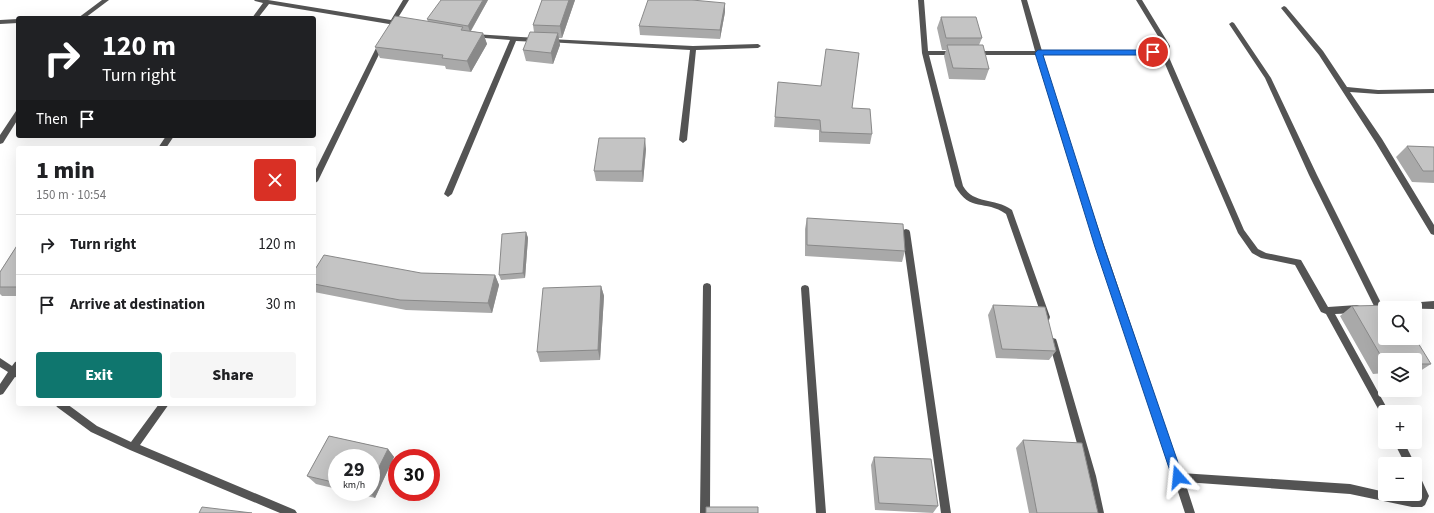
<!DOCTYPE html>
<meta charset="utf-8">
<style>
:root{--surface:#fff;--page:#f6f6f6;--text:#202124;--muted:#757577;--line:#e0e0e0;--accent:#0f766e}
body{margin:0;font-family:"Source Sans 3",sans-serif;background:var(--page);color:var(--text);height:100vh;display:flex;flex-direction:column;font-size:15px;white-space:nowrap}
*{box-sizing:border-box;margin:0}
p{font-size:13px;color:var(--muted)}
.icon{flex:none;width:22px;height:22px;fill:none;stroke:currentColor;stroke-width:2;stroke-linecap:round;stroke-linejoin:round}
.map{position:relative;flex:1;overflow:hidden}
.details{position:absolute;left:16px;top:146px;width:300px;height:260px;display:flex;flex-direction:column;background:var(--surface);border-radius:4px;box-shadow:0 4px 16px #0002}
.details>*{flex:none}
.guide{position:absolute;left:16px;top:16px;width:300px;height:122px;border-radius:4px;box-shadow:0 4px 16px #0002;background:#202124;color:#fff;overflow:hidden}
.controls{position:absolute;left:1378px;top:301px;display:grid;gap:8px}
.controls a{display:grid;place-items:center;width:44px;height:44px;border-radius:4px;background:var(--surface);box-shadow:0 4px 16px #0002;font-size:20px}
.speed{position:absolute;left:328px;top:449px;display:flex;gap:8px;font-size:20px;font-weight:700;text-align:center}
.speed>*{display:grid;place-content:center;width:52px;height:52px;border-radius:50%;background:var(--surface);box-shadow:0 4px 16px #0002;line-height:1}
.speed small{font-size:10px;font-weight:400}
.speed .limit{border:6px solid #d22;background:#fff;color:#111}
.pin{position:absolute;display:grid;place-items:center;width:34px;height:34px;color:#fff;margin:-17px;border:2px solid #fff;border-radius:50%;box-shadow:0 1px 4px #0007}
.me{position:absolute;width:44px;margin:-22px;rotate:342deg;stroke-linejoin:round;filter:drop-shadow(0 0 3px #0008)}
.turn{display:flex;align-items:center;gap:14px;height:84px;padding:0 20px;font-size:18px}
.turn .icon{width:52px;height:52px;stroke-width:2.5}
.turn b{display:block;font-size:28px;line-height:34px}
.then{display:flex;align-items:center;height:38px;padding:0 20px;background:#0003;gap:8px;font-size:15px}
.round{display:grid;place-items:center;flex:none;width:42px;height:42px;border-radius:4px;background:var(--page)}
.summary{display:flex;align-items:center;justify-content:space-between;height:68px;padding:0 20px}
h1{font-size:24px;font-weight:800;line-height:30px}
.action{display:flex;gap:8px;margin-top:auto;padding:8px 20px}
.action a{flex:1;height:46px;border-radius:4px;background:var(--accent);color:#fff;font-size:16px;font-weight:800;line-height:46px;text-align:center}
.action a+a{background:var(--page);color:var(--text)}
ul{padding:0;list-style:none}
li{display:flex;align-items:center;gap:12px;height:60px;padding:0 20px;border-top:1px solid var(--line)}
li div{flex:1}
li b{display:block;font-size:15px}
li em{font-style:normal}
.map>svg:first-child{display:block}
</style>
<div class="map">
<svg width="1434" height="513" viewBox="0 0 1434 513">
<rect width="100%" height="100%" fill="#fff"/>
<g fill="none" stroke-linecap="round" stroke-linejoin="round">
<!-- minor -->
<path fill="#545454" fill-rule="evenodd" d="M102,0H109L85,18H78Z
M254,0H268L391,20L403,0H409L396,21L403,23V25H394L391,27L389,26V24L269,4L258,18H252L263,3L255,1Z
M918,0H924L928,51H955L958,53L955,55H929L963,186C974,205 994,197 1012,210L1050,317L1049,320L1046,321L1043,320L1042,317L1006,214C985,199 970,213 955,186L922,53Z
M1021,0H1027L1042,51H1153L1162,52L1164,46L1136,0H1142L1170,46L1168,55L1244,230L1258,249L1266,253L1301,260L1328,307L1357,305L1360,306L1361,309L1360,312L1357,313L1335,314L1388,410L1389,412H1385V417L1382,416L1326,314L1321,312L1295,265L1261,258L1252,253L1238,233L1162,57L1153,55H1043L1060,115L1181,473L1350,484L1385,492V494H1397L1419,497L1415,486V470L1418,472L1429,496L1425,505L1422,507H1412L1350,494L1185,482L1195,513H1185L1054,115L1037,55H974L971,53L974,51H1035Z
M1284,6L1286,7L1323,51L1347,87L1378,90L1434,89V93L1378,94L1350,92L1382,139L1434,225V235L1431,234L1376,143L1319,55L1281,8Z
M18,19V23L0,24V20Z
M1232,22L1234,23L1271,78L1317,175L1382,305L1434,301V309L1385,308V311L1376,310L1309,175L1265,78L1229,24Z
M474,34L538,38L541,40L538,42L516,41L452,194L448,197L444,194L510,40L472,37L471,36Z
M549,39L693,46L758,44L761,46L758,48L696,50L687,140L683,143L679,140L690,50L547,42L546,41Z
M381,42L384,44L318,181L314,184V173L378,44Z
M16,111H18V119L3,143L0,144V135Z
M166,136H174L166,148H158Z
M906,229L909,230L910,232L951,513H941L902,232L903,230Z
M707,283L710,284L711,286L710,513H700L703,286L704,284Z
M805,285L808,286L809,288L826,513H816L801,288L802,286Z
M1053,338L1056,339L1057,342L1096,476L1104,513H1094L1086,476L1049,342L1050,339Z
M0,358L12,366L15,362L18,361V378L15,377L3,394L0,395V384L8,372L0,367Z
M55,404H67L97,426L131,442L159,404H169L140,445L295,510L297,513H280L130,450L91,432L57,407Z
M1394,442H1404L1415,464H1405Z"/>
</g>
<!-- wall -->
<path fill="#a9a9a9" d="M488,0L471,31L483,33L487,44L471,72L446,69L445,66L380,58L375,47L428,22L427,19Z
M542,0H575L562,38H558L560,45L553,64L526,61L523,50L534,32L533,25Z
M725,3V12L720,39L640,35L639,26Z
M941,17L982,38L979,45L989,69L985,80L949,79L944,56L946,50H942L937,28Z
M778,82L852,108L872,134L870,144L819,142V130L774,127Z
M1407,146L1434,147V183L1412,182L1396,157Z
M646,149L643,182L596,181L594,171Z
M807,218L905,251L902,262L805,256V229Z
M526,232L528,238L525,278L501,280L499,275Z
M18,244V296H2L0,294V272Z
M314,271L421,273L495,275L499,285L492,313L406,310L314,292Z
M601,286L604,296L600,360L540,362L537,352Z
M993,305L1056,351L1049,360L996,358L988,315Z
M1352,306L1431,364L1417,373H1415V360H1385V373L1373,374L1340,316Z
M329,436L388,449L394,457L375,498L351,492H371V458H337V489L316,484L307,476Z
M1023,440L1098,513H1029L1016,448Z
M874,457L938,506L933,513L875,510L871,465Z"/>
<!-- shaded-wall -->
<path fill="#898989" d="M483,0H488L470,32L468,26Z
M569,0H575L562,38L560,26Z
M725,3V12L720,39V30Z
M483,33L487,44L471,72L467,61Z
M558,33L560,45L553,64L551,53Z
M645,138L646,149L643,182L642,171Z
M526,232L528,238L525,278L523,273Z
M495,275L499,285L492,313L488,303Z
M601,286L604,296L600,360L598,350Z
M388,449L394,457L375,498L369,492H371V483Z"/>
<!-- building -->
<path fill="#c4c4c4" stroke="#898989" d="M441,0H483L468,26L427,19Z
M542,0H569L560,26L533,25Z
M648,0H692L725,3L720,30L639,26Z
M395,16L463,27L461,30L483,33L467,61L442,58L443,55L375,47Z
M941,17H976L982,38H946Z
M530,32L558,33L551,53L523,50Z
M947,45H983L989,69L953,68Z
M826,49L859,53L852,108L870,109L872,134L821,132L820,120L775,117L778,82L821,86Z
M599,138H645L642,171H594Z
M1407,146L1434,147V171H1423Z
M807,218L903,224L905,251L807,245Z
M526,232L523,273L499,275L502,234Z
M18,244V287H0V272Z
M324,255L421,273L495,275L488,303L400,300L314,284V271Z
M601,286L598,350L537,352L543,288Z
M993,305L1045,307L1056,351L1002,349Z
M1394,305L1396,308H1385V338H1415L1431,364H1415V360H1385V363L1352,306Z
M329,436L388,449L371,483V458H337V483L307,476Z
M1023,440L1082,443L1098,513H1037Z
M874,457L931,459L938,506L879,503Z
M202,507L252,513H199Z
M706,507H758V513H706Z"/>
<!-- route -->
<path fill="#1a73e8" stroke="#114b97" d="M1038,50H1153L1157,52L1153,55H1043L1104,247L1183,477L1182,480L1178,482L1174,480L1172,477L1095,247L1035,53Z"/>
</svg>
<div class="controls">
<a><svg class="icon" aria-label="search" viewBox="0 0 24 24"><circle cx="10" cy="10" r="6"/><path d="M15 15l6 6"/></svg></a>
<a><svg class="icon" aria-label="layers" viewBox="0 0 24 24"><path d="M12 4l9 5-9 5-9-5zM3 14l9 5 9-5"/></svg></a>
<a>+</a>
<a>−</a>
</div>
<div class="speed"><div>29<small>km/h</small></div><div class="limit">30</div></div>
<div class="pin" style="left:1153px;top:52px;background:#d93025"><svg class="icon" aria-label="arrive" viewBox="0 0 24 24"><path d="M6 21V4h12l-3 4 3 4H6"/></svg></div>
<svg class="me" style="left:1178px;top:477px" viewBox="-20 -20 40 40"><path d="M0-17L14 15 0 8-14 15z" fill="#1a73e8" stroke="#fff" stroke-width="4"/></svg>
<div class="guide">
<div class="turn"><svg class="icon" aria-label="right" viewBox="0 0 24 24"><path d="M7 20v-9h11M14 6l5 5-5 5"/></svg><div><b>120 m</b>Turn right</div></div>
<div class="then">Then<svg class="icon" aria-label="arrive" viewBox="0 0 24 24"><path d="M6 21V4h12l-3 4 3 4H6"/></svg></div>
</div>
<section class="details">
<div class="summary"><div><h1>1 min</h1><p>150 m · 10:54</p></div><a class="round" style="background:#d93025;color:#fff"><svg class="icon" aria-label="close" viewBox="0 0 24 24"><path d="M6 6l12 12M18 6L6 18"/></svg></a></div>
<ul>
<li><svg class="icon" aria-label="right" viewBox="0 0 24 24"><path d="M7 20v-9h11M14 6l5 5-5 5"/></svg><div><b>Turn right</b></div><em>120 m</em></li>
<li><svg class="icon" aria-label="arrive" viewBox="0 0 24 24"><path d="M6 21V4h12l-3 4 3 4H6"/></svg><div><b>Arrive at destination</b></div><em>30 m</em></li>
</ul>
<div class="action"><a>Exit</a><a>Share</a></div>
</section>
</div>
